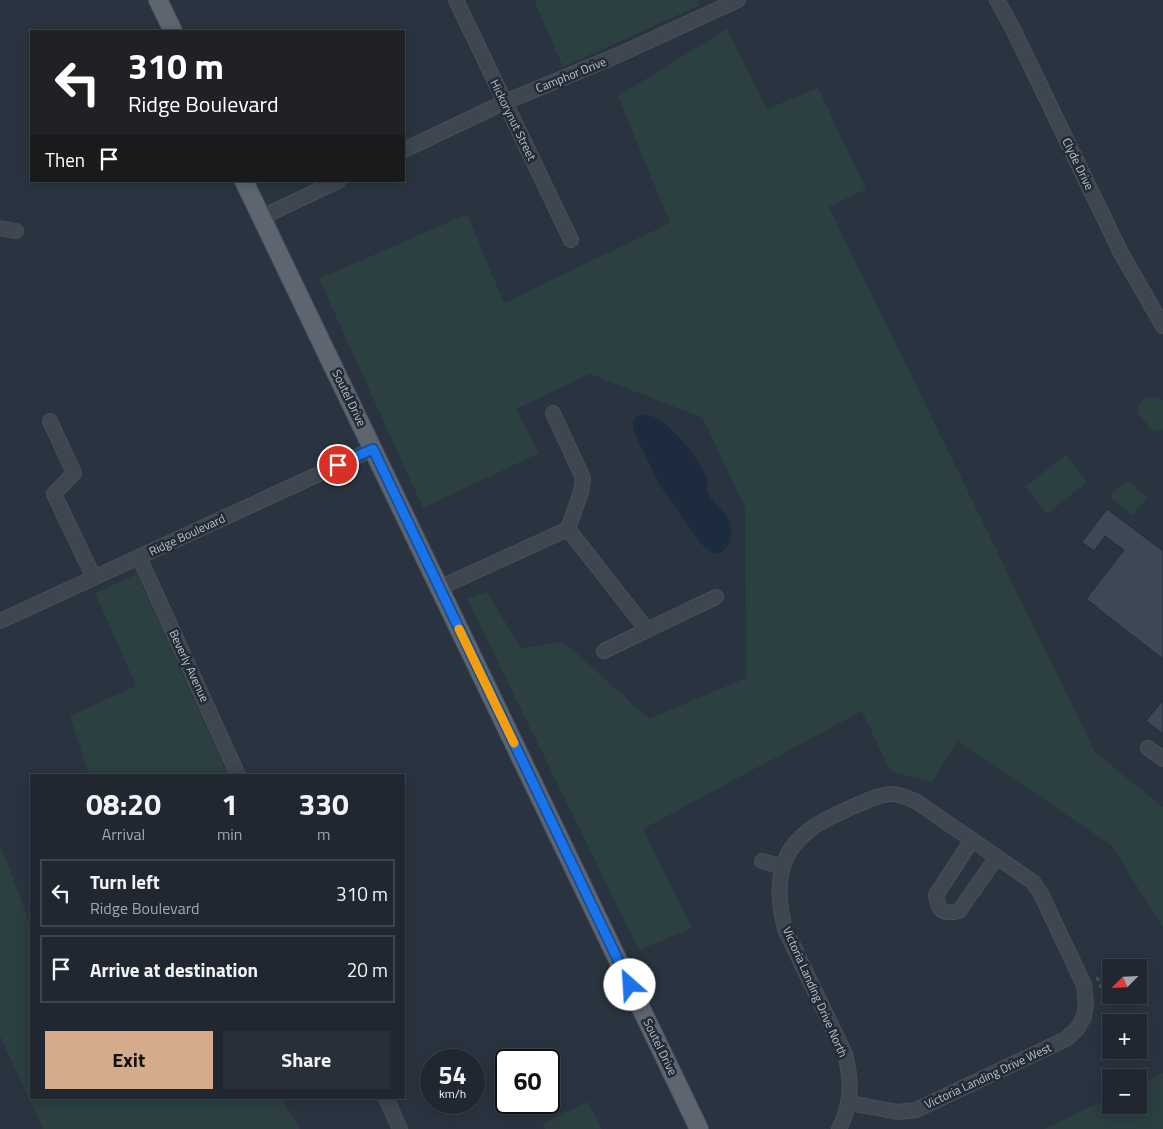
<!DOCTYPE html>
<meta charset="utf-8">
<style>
:root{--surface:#202730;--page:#282f38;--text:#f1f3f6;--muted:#a2a5ab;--line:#3d444c;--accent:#d6ab8b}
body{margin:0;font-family:"Titillium Web",sans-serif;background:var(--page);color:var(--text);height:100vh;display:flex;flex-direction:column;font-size:19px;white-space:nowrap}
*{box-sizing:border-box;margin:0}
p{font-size:16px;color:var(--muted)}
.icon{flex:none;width:28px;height:28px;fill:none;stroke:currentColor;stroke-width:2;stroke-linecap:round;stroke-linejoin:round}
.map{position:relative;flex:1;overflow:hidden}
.side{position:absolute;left:30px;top:774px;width:375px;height:325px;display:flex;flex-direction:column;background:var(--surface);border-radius:0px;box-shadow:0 2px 12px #0003,0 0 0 1px var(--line)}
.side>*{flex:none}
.banner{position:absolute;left:30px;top:30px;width:375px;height:152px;border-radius:0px;box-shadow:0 2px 12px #0003,0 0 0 1px var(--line);background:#202124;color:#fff;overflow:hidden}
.needle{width:32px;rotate:246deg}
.tools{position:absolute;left:1102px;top:959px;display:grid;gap:10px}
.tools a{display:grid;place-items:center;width:45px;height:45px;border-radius:0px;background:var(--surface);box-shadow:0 2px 12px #0003,0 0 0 1px var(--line);font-size:25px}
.speed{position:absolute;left:420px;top:1049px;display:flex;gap:10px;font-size:25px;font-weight:700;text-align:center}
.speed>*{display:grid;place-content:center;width:65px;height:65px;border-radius:50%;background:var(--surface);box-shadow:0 2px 12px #0003,0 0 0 1px var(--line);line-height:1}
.speed small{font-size:12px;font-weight:400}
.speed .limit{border:2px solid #111;border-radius:8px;background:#fff;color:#111}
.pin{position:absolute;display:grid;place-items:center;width:42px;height:42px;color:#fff;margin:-21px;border:2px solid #fff;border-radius:50%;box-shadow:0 1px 5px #0007}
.me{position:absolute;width:55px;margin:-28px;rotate:334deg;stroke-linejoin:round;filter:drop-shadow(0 0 4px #0008)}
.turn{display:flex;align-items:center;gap:18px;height:105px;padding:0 15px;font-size:22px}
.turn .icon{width:65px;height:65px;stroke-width:2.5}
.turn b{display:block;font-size:35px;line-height:42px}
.then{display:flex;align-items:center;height:48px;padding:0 15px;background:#0003;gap:10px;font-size:19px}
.eta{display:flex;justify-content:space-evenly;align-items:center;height:85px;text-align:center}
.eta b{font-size:30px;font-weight:700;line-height:35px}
.cta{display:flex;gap:10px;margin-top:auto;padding:10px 15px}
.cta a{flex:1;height:58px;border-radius:0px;background:var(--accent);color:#111;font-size:20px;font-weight:700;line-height:58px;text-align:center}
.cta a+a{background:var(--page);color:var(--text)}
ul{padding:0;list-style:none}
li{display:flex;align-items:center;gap:15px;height:68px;margin:0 10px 8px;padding:0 5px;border:2px solid var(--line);border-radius:0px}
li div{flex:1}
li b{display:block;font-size:19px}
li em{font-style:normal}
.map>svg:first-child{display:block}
</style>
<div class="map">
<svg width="1163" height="1129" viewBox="0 0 1163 1129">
<rect width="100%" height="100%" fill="#2a3440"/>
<!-- green -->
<path fill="#2c3f41" d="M534,0H697L700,5L563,67Z
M727,29L767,109L818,88L866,189L829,207L1095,752L1163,807V927L1111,845L958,741L932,782L890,771L862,711L643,829L692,928L639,950L467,599L487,592L521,648L564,642L649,719L746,678L745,508L703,418L590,374L516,409L539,453L423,508L319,279L467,214L504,303L670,223L618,96Z
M1153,397L1163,400V429L1153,432L1138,413C1138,403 1142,398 1153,397Z
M1066,455L1087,482L1047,514L1025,487Z
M1127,480L1148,498L1131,515L1110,496Z
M137,574L228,775H89L70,716L136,686L95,593Z
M0,844L31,926V1098H281L300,1129H43L0,1036Z
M1163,1073V1129H1044L1111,1097V1105H1139V1084Z
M588,1102L602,1129H545L543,1123Z"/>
<!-- water -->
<path fill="#1d2b3e" d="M638,415C643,415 649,415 654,417C669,423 699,458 705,474C708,479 706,487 708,493C712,503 722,508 727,517C734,530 732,553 714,554L701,544L659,484L634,432L633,420Z"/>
<!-- building -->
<path fill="#3c4856" stroke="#252d38" d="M1107,509L1163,551V659L1086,599L1124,550L1105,536L1094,551L1082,542Z
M1163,700V734L1146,721Z"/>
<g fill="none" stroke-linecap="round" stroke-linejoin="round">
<!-- minor casing -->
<g stroke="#484f5a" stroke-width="16">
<path id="minor" d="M456,0L571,240
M997,0L1013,29L1121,253L1163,326
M404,150L505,102L616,56L738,0
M262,217L338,181
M0,228L16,231
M553,413L583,478L581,492L568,529
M50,421L74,473L54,494L94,578
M139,557L238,775
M439,588L568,529L647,630L716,597
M0,621L373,449
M604,651L647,630
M1148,748L1163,759
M972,840L936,895C938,911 943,915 959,911L997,857
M762,861L783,867
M386,1098L400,1129
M839,1129C852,1104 852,1081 845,1054L785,929C779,905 776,881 786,858C799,829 832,816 859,804C869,800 881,794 892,794C901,794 910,799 917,802L1033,882L1041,894L1084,985L1086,1003L1084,1017L1077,1029L1066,1039L916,1110L898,1112L849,1103"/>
</g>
<!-- major casing -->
<g stroke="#484f5a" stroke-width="20">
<path id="major" d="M158,0L173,31
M244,181L699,1129"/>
</g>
<!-- path -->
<path stroke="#455859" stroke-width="2.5" stroke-dasharray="4 4" stroke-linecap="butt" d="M1097,977L1102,990"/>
<!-- minor -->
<use href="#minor" stroke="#3e4650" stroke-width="14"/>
<!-- major -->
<use href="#major" stroke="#5c6570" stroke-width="18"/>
</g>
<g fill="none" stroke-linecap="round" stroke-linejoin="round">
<!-- route casing -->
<g stroke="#114b97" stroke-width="12">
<path id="route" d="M338,465L373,449L630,985"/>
</g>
<!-- route -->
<use href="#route" stroke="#1a73e8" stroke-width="9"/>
<!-- slow -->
<path stroke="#f59e0b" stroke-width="9" d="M459,629L514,743"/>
</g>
<g text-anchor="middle" stroke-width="5" stroke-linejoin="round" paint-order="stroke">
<!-- street labels -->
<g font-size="12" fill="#bbc1ca" stroke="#222b36">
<text transform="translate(571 75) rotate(-22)" y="4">Camphor Drive</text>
<text transform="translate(513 120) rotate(64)" y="4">Hickorynut Street</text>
<text transform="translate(1078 164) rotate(64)" y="4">Clyde Drive</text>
<text transform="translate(349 398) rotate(64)" y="4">Soutel Drive</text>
<text transform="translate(187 535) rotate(-25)" y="4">Ridge Boulevard</text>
<text transform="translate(189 666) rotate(65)" y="4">Beverly Avenue</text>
<text transform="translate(815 992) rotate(66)" y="4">Victoria Landing Drive North</text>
<text transform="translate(660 1047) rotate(64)" y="4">Soutel Drive</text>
<text transform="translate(988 1076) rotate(-25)" y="4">Victoria Landing Drive West</text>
</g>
</g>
</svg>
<div class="tools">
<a><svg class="needle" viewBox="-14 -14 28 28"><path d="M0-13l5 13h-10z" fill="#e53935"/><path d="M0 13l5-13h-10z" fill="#a2a5ab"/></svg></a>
<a>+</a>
<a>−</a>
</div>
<div class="speed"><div>54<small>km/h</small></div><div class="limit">60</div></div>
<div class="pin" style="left:338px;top:465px;background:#d93025"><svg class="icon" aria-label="arrive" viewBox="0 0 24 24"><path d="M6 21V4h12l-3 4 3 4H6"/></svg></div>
<svg class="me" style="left:630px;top:985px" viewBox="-20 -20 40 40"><circle r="19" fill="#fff"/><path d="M0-13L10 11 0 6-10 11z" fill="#1a73e8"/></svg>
<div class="banner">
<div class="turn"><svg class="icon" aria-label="left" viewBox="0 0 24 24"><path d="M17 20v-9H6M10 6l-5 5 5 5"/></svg><div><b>310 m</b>Ridge Boulevard</div></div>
<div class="then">Then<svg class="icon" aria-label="arrive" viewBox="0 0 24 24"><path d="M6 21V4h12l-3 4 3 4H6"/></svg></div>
</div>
<section class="side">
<div class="eta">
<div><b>08:20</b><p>Arrival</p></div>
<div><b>1</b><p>min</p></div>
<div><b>330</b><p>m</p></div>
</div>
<ul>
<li><svg class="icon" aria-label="left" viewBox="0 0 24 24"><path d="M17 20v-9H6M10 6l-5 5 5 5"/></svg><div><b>Turn left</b><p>Ridge Boulevard</p></div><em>310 m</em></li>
<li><svg class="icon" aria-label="arrive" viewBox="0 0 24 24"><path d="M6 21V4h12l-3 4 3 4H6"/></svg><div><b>Arrive at destination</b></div><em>20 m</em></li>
</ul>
<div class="cta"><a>Exit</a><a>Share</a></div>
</section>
</div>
